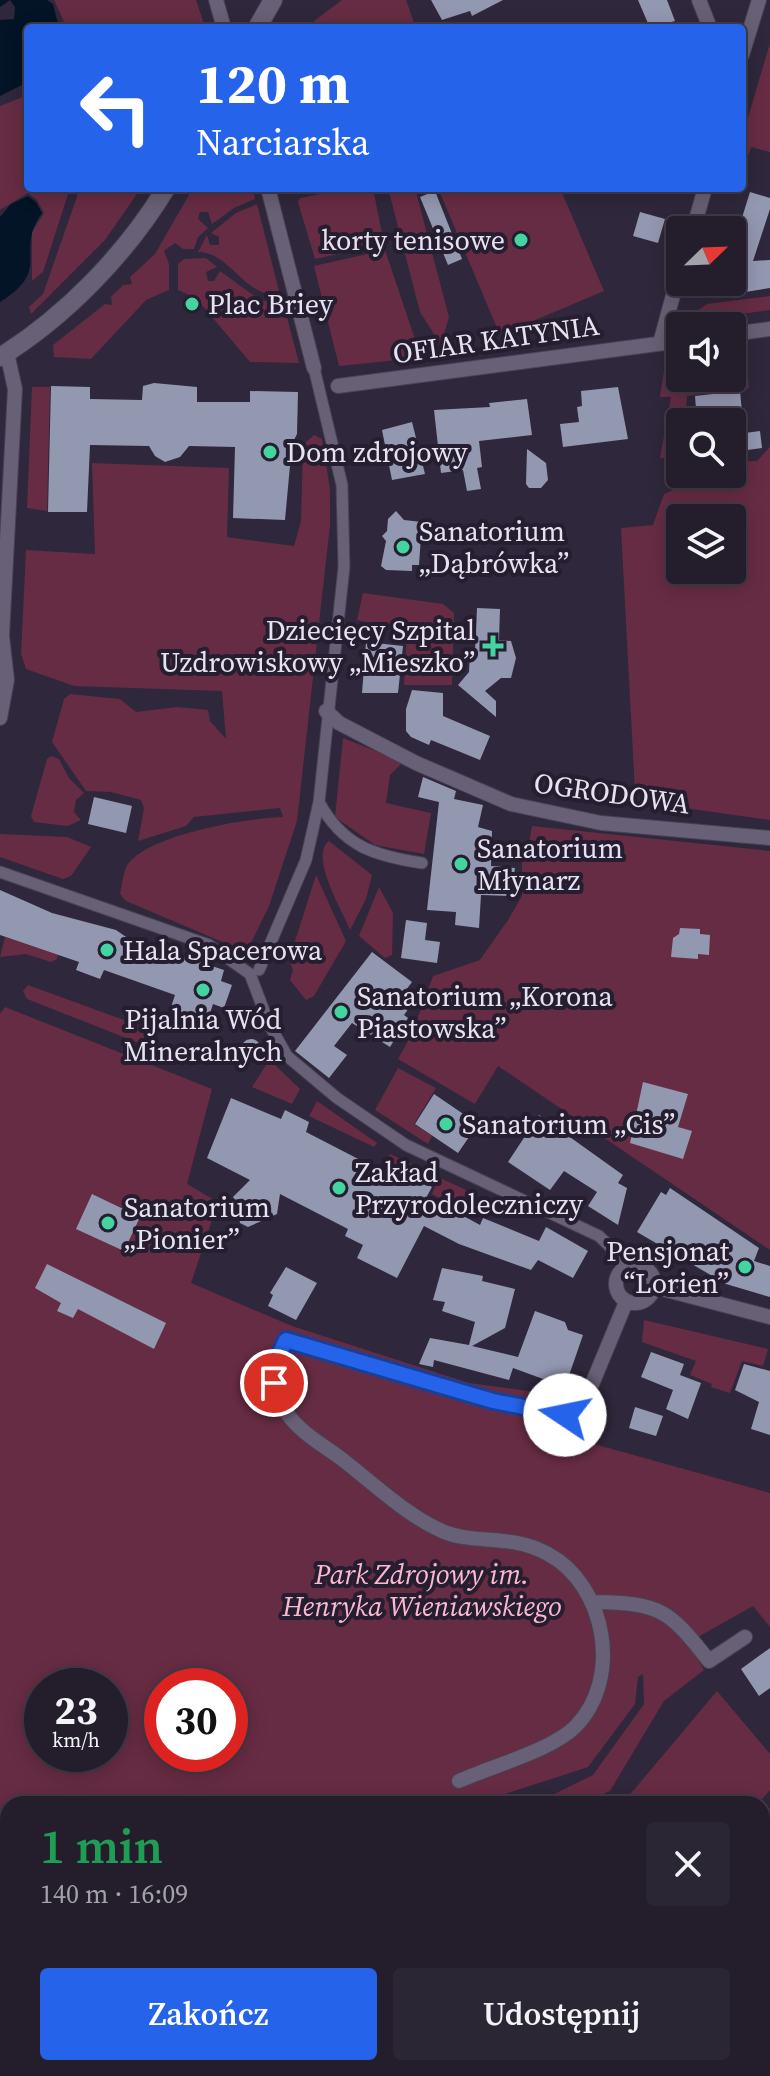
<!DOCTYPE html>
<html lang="pl">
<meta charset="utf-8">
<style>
:root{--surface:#231d2c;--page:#2b2634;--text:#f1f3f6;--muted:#a3a2a9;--line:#403b48;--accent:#2563eb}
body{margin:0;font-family:"Source Serif 4",serif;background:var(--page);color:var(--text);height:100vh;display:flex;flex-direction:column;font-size:30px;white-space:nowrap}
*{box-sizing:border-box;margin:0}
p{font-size:26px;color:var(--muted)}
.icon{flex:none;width:44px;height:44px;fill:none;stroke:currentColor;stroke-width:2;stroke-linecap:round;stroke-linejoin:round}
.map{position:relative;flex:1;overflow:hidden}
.details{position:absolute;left:0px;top:1796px;width:770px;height:280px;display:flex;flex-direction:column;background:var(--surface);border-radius:24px 24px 0 0;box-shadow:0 4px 20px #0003,0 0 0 2px var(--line)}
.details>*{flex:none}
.top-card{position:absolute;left:24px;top:24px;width:722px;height:168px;border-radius:8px;box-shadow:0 4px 20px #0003,0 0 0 2px var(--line);background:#2563eb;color:#fff;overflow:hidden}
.needle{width:52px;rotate:67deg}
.fabs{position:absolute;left:666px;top:216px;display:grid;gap:16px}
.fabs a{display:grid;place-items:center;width:80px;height:80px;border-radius:8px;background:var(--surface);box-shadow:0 4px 20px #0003,0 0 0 2px var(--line);font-size:40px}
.speed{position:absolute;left:24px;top:1668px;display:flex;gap:16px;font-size:40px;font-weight:700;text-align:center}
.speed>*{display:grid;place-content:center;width:104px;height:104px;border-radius:50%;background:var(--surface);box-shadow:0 4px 20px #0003,0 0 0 2px var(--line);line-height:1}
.speed small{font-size:20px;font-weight:400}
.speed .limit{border:12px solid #d22;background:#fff;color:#111}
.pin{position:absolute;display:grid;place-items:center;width:68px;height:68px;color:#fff;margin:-34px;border:4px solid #fff;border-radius:50%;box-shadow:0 2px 8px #0007}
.me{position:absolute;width:88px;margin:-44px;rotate:281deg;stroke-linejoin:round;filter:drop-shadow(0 0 6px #0008)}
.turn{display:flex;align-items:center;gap:28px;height:168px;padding:0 40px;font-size:36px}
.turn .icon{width:104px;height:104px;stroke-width:2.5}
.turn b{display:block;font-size:56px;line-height:68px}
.round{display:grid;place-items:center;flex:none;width:84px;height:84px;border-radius:8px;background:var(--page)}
.headline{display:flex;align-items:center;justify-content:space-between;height:136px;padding:0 40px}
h1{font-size:48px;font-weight:600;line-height:60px;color:#1e9e55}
.primary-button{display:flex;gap:16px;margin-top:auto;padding:16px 40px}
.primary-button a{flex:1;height:92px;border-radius:8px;background:var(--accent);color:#fff;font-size:32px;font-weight:600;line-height:92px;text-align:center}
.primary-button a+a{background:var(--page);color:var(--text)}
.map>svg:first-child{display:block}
</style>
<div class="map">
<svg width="770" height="2076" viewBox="0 0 770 2076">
<rect width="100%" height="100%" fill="#2f273b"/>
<!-- green -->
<path fill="#662c43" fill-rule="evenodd" d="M54,0H196L203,21L198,28H67Z
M342,0H406L416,28H317L314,21Z
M770,43V152L751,147L742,176V138Z
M28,95V188H70L43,272L32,281V232L44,213L37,200L28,193L0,210V106Z
M80,188H141L105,240L31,314L29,307L43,294Z
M193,188H253L255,199L234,208L212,224L208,212H200L198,219L208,228L198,237L194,249H183L175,243L164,251L169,264V290L146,300L91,359L54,357L53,345L105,304L112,305L111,297L123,285L132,284L130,277L155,254Z
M352,188H373L384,244L315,259L298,202L300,198Z
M388,188H415L449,317L441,345L420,312Z
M438,188H560L604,291L500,335Z
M257,204L280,295C245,298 230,252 198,252L207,235L210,245H219V237L211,233L236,213Z
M385,250L420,354L418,358L339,366L314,266Z
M206,258L217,267L206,272L208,281H214L220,271L257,298L250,307L253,314L262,312V301L283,302L299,363L250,362L196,298L178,290V264L184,259Z
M770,296V310L690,321V316L707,304Z
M746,357L749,388L687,396L685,422H680V459L660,458L671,397H660L665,364L680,363V378H732V359Z
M32,387H50L47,511L27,508Z
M314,435L322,439L330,489V525L297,821L269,906L250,945L239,949L126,901L120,894C122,886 123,871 128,864C151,834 247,818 283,817L280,808L194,817L186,826L138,841L144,808L141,800L111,792L86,791L52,742L64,699L70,694L120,699L136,712L177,707L208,710L210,721L226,739L222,691L74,686L26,669L21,654L26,550L95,554L92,463L229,468L227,537L294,546L301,521L303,445Z
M770,447V820L657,804L650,792H635L621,528L653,525L664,494L682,486L681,474H732V462L757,461ZM680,518H732V570H680Z
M363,593L443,604L454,613L452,685H404L407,633L357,620Z
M343,738L403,762L390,775L386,803L431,813L424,854L375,845L335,817Z
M51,756L59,759L69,778L84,793L76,800L74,812L81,820L68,826L34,822L31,816L47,759Z
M532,826L770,851V1250L498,1066L475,1104L398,1059L411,1036L433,976L480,960L508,920L522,896V863L527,855Z
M0,834L67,837L91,847L71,876L63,879L0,857Z
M329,841L372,875L366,899L350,930C342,910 309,856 329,841Z
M316,875L346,941L314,996L306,1000L290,980L293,970L289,960Z
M379,887L393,913L392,955L385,958L359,936Z
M5,937L58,955L57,959L51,962L26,954L0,957Z
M28,985L154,1031L158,1043L149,1047L27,999L23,991Z
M5,1007L212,1089L187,1184L218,1202L191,1283L292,1326L469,1383L566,1396L594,1444L770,1493V1627L753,1606L689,1642L704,1670L664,1701L610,1791L580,1804H534L593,1775L644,1704L643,1674L638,1677L635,1704L588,1767L493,1798L491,1804H8V2068H560L570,2076H0V1014ZM42,1686H110V1754H42ZM162,1686H230V1754H162Z
M266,1065H275L300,1089L292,1104L252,1087Z
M398,1068L436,1088L414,1124L432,1136L428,1144L375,1110Z
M317,1101L377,1143L374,1147L309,1116Z
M390,1154L470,1192L472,1197L466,1214L432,1194L436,1184L400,1166L395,1174L382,1166Z
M644,1320L768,1349L763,1366L742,1361L730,1393L711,1387L712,1384L690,1375L696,1361L642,1342Z
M717,1691L770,1754V1790L758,1804H622Z
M770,1899V2076H581L584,2068H762V1910Z"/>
<!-- water -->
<path fill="#021425" d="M0,0H47L53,4L59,28H28V82L0,96V20L14,19L15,7L10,0L0,7Z
M28,196L36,202L42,213C13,253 54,268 0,302V217L11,204Z"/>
<!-- building -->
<path fill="#9398b1" d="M431,0H503L472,16L470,11L442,20Z
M638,0H667L675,21L650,28Z
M435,191L462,259L448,265L420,197Z
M750,192L770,198V209L753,261L770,260V288L727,295L717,282H732V239L735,240Z
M640,212L665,219L658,243L633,236Z
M154,383L197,387V402H250V391L298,392L297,434L292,444L285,520L233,518L235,447L189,446L180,457L165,462L155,456L149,446L90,445L87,512H48L51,386L90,387V399L142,400L143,386Z
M618,387L628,439L563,447L560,424L579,422L577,407L582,406L581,391Z
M740,391L743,422H697L695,396Z
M527,399L532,435L479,441L482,467L477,468L481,489L467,491L463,470L441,473L434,410L490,407L489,403Z
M412,422L425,474L392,480L382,430Z
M760,431L762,448L740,451L737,434Z
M527,449L546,463L548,480L541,488H529L526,484Z
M396,511L404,520L422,522L419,565H412V571L386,570L381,566L386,541L382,536L387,531L388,519Z
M477,608L500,609L499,640L511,641L516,658L511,678H501L485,691L496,701V717L458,685L469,672L470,651H475Z
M366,642L403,646L398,693H362Z
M412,690L443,693V716L490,736L480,760L431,740L429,745L411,737L406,731V709Z
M423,777L456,791L454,799L483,805L478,827L492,831L491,866L515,868L511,896L481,895L479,928L455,925L456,912L427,910L439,802L418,797Z
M94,797L132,806L126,833L88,824Z
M0,890L52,913L116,930L129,939L224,970L221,981L232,985L224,1008L213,1004L206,1026L193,1021L191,1028L177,1023L180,1017L169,1013L175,995L104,970L100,979L76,970L79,962L0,935Z
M406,920L427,923L425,940L440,942L437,963L401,958Z
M680,928L700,929V934L710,935L709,955L698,954V959L671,957L673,938L679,934Z
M372,952L412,982L403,994L414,1001L404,1015L408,1018L390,1047L352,1023L334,1046L347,1055L329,1078L295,1051Z
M241 1049a10 10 0 1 1 20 0a10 10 0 1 1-20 0Z
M643,1082L688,1094L678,1127L692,1131L683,1159L630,1143Z
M434,1094L478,1124L458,1153L415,1124Z
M231,1098L281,1119L285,1110L309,1122L306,1132L397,1179L402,1170L432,1187L427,1196L480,1225L483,1218L539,1241L546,1227L588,1251L573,1278L538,1260L531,1270L459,1244L424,1226L397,1278L357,1258L363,1245L345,1236L348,1229L280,1194L277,1214L248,1227L240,1223L238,1205L233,1197L250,1180L207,1158Z
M539,1115L623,1175L618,1183L627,1188L618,1225L588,1206L597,1192L564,1171L550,1190L508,1162Z
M670,1188L759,1248L754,1261L770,1266V1297L726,1284L637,1232L661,1192L666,1195Z
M92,1194L140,1217L124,1251L76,1229Z
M47,1264L166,1323L154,1349L78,1309L73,1318L57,1311L61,1303L35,1288Z
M286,1267L317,1283L296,1320L268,1306L273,1295L270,1293Z
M442,1268L483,1276L482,1281L515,1289L505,1328L472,1346L518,1357L535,1311L565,1322L568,1330L583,1335L565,1387L513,1368L509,1380L434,1360L433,1367L419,1364L430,1338L469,1345L475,1322L442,1311L445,1302L433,1300Z
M651,1352L684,1364L680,1375L701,1383L688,1419L666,1409L673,1390L641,1377Z
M744,1364L770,1371V1435L751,1429L759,1402L735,1390Z
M635,1407L663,1416L656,1436L629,1428Z
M770,1648V1688L759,1696L741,1669Z"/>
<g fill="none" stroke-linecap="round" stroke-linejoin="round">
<!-- pedestrian casing -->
<g stroke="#494252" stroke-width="13">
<path id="pedestrian" d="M319,802C343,847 376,856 422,863
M0,872L209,945L250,974L269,1024L287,1056L337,1098L406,1145L599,1236L630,1266
M259,970L306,860L319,802L344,567L342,485L314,368"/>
</g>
<!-- minor casing -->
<g stroke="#494252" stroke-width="16">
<path id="minor" d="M216,0L224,28
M699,0L710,28
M742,55L759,0
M268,188L314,368
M693,230L705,188
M732,334L770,329
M660,343L680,270
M338,386L680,341
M326,711L339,723L416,763L511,804L601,823L770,838
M0,718L7,680L2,636L15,389L7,353
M616 1284a19 19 0 1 1 38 0a19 19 0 1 1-38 0Z
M655,1287L770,1317
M594,1602C661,1603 669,1610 709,1661L745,1637
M459,1781C492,1766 550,1751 575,1727C623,1679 606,1585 548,1554C510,1533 473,1545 442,1531C406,1515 374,1484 343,1460C329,1449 312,1440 299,1427C288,1417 278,1401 275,1386C271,1368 279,1355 286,1340L493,1401L565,1415L583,1406L626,1302"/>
</g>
<!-- tertiary casing -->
<g stroke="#494252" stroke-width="20">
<path id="tertiary" d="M257,28L273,0
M0,357C65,317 127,253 166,188"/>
</g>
<!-- pedestrian -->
<use href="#pedestrian" stroke="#686076" stroke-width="11"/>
<!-- minor -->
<use href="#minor" stroke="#686076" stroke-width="14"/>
<!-- tertiary -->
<use href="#tertiary" stroke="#686076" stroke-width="18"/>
</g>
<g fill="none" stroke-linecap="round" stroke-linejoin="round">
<!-- route casing -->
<g stroke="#184099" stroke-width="20">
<path id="route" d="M274,1383V1366L286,1340L493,1401L565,1415"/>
</g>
<!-- route -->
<use href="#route" stroke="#2563eb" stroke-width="14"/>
</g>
<!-- markers -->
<g fill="#43d4a0" stroke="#251d30" stroke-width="3">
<circle cx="521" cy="240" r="8"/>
<circle cx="192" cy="304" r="8"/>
<circle cx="270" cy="452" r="8"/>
<circle cx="403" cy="547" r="8"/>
<path d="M489 634h8v8h8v8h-8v8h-8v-8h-8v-8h8z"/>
<circle cx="461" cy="864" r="8"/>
<circle cx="107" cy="950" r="8"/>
<circle cx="203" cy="990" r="8"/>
<circle cx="341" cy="1012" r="8"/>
<circle cx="446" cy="1124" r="8"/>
<circle cx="339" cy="1188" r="8"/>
<circle cx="108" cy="1223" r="8"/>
<circle cx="745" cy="1267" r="8"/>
</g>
<g text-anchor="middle" stroke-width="8" stroke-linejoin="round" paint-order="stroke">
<!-- poi labels -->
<g font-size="28" fill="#e6e2ef" stroke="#251d30" text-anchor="start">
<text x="505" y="250" text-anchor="end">korty tenisowe</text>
<text x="208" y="314">Plac Briey</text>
<text x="286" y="462">Dom zdrojowy</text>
<text x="419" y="541">Sanatorium<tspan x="419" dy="32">„Dąbrówka”</tspan></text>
<text x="475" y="640" text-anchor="end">Dziecięcy Szpital<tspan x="475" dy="32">Uzdrowiskowy „Mieszko”</tspan></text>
<text x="477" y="858">Sanatorium<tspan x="477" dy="32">Młynarz</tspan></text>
<text x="123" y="960">Hala Spacerowa</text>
<text x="357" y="1006">Sanatorium „Korona<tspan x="357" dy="32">Piastowska”</tspan></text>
<text x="203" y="1029" text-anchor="middle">Pijalnia Wód<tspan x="203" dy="32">Mineralnych</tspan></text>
<text x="462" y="1134">Sanatorium „Cis”</text>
<text x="355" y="1182">Zakład<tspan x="355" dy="32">Przyrodoleczniczy</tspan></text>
<text x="124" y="1217">Sanatorium<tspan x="124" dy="32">„Pionier”</tspan></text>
<text x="729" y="1261" text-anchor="end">Pensjonat<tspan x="729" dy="32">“Lorien”</tspan></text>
</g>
<!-- street labels -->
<g font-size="28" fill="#e6e2ef" stroke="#251d30">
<text transform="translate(496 339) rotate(-8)" y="10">OFIAR KATYNIA</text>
<text transform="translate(612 793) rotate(8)" y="10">OGRODOWA</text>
</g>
<!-- park labels -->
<g font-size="28" font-style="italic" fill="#fbb8ce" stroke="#251d30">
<text x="422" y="1584">Park Zdrojowy im.<tspan x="422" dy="32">Henryka Wieniawskiego</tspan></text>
</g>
</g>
</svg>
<div class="fabs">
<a><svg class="needle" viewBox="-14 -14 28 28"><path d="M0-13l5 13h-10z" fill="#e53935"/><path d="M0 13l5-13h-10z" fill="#a3a2a9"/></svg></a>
<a><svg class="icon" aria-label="sound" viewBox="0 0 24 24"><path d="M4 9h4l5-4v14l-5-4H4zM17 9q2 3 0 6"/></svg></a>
<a><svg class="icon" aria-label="search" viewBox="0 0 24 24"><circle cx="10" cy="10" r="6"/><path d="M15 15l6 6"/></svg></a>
<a><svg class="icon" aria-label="layers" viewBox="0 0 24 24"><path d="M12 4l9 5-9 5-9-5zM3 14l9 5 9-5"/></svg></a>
</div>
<div class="speed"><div>23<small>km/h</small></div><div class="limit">30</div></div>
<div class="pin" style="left:274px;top:1383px;background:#d93025"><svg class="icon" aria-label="arrive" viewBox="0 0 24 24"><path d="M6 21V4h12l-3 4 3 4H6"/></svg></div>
<svg class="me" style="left:565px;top:1415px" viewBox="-20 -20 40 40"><circle r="19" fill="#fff"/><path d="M0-13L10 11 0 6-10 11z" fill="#2563eb"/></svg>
<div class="top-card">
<div class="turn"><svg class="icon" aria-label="left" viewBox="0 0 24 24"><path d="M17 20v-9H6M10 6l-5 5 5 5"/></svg><div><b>120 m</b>Narciarska</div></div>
</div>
<section class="details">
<div class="headline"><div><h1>1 min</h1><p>140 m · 16:09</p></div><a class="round"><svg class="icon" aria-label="close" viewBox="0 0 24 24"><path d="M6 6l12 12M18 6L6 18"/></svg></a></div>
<div class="primary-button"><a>Zakończ</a><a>Udostępnij</a></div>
</section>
</div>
